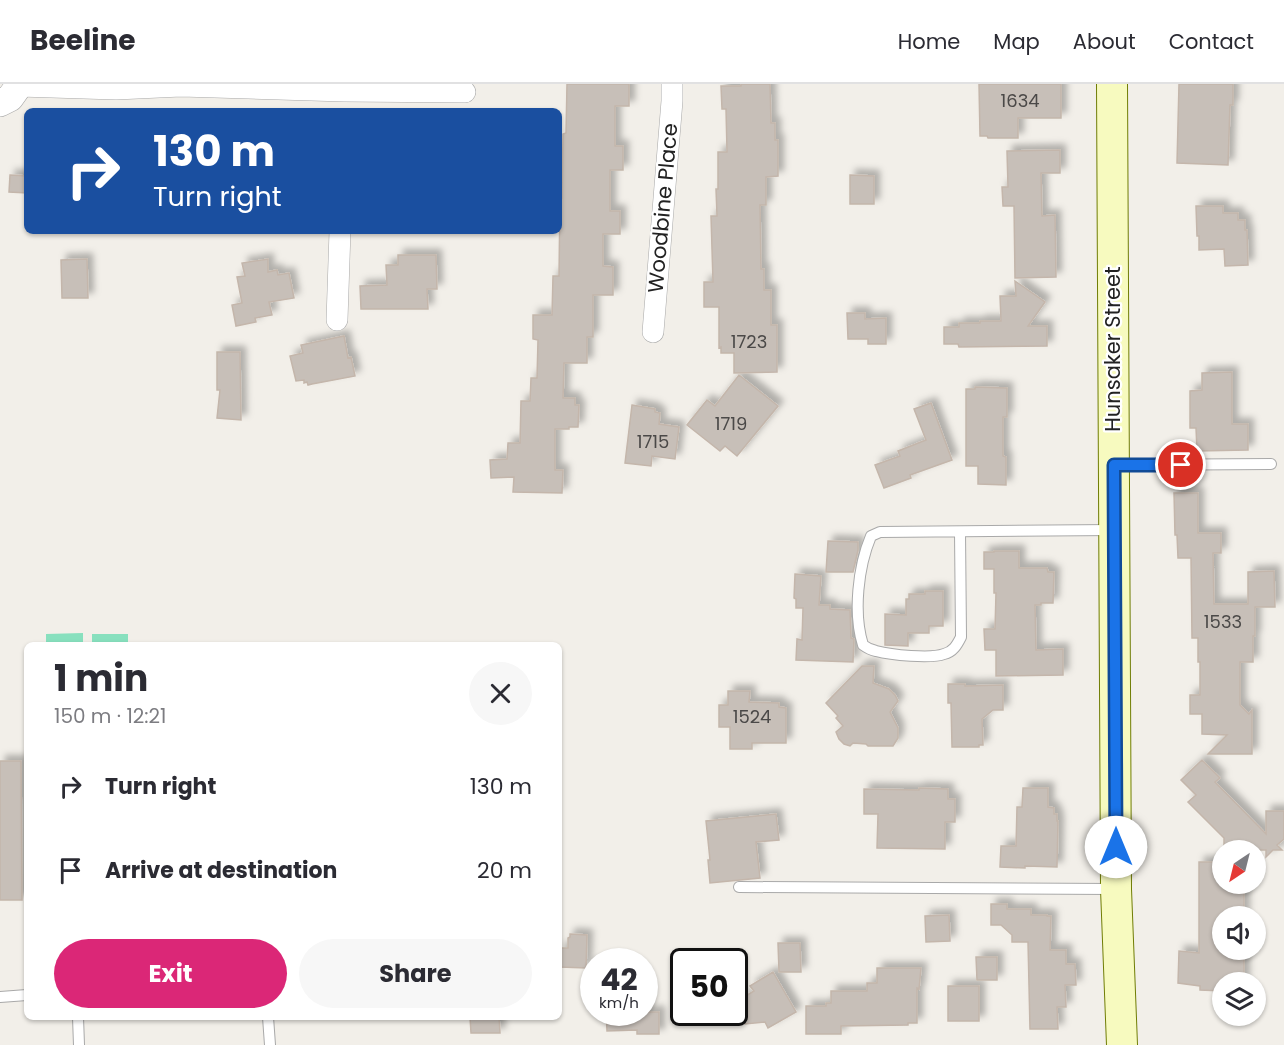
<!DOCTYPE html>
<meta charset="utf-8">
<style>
:root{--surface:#fff;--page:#f7f7f7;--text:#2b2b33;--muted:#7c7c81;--line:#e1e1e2;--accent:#db2777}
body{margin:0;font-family:Poppins,sans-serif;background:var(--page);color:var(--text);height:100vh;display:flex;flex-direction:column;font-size:22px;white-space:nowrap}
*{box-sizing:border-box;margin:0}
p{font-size:20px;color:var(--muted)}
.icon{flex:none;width:33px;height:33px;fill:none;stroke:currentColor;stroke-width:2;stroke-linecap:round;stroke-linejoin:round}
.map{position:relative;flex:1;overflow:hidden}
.details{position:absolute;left:24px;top:558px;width:538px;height:378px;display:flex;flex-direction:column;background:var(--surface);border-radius:9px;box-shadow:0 2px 4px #0004}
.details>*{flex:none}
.guide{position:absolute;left:24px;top:24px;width:538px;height:126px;border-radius:9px;box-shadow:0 2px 4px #0004;background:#1a4fa0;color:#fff;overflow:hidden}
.needle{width:39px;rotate:215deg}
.buttons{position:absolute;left:1212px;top:756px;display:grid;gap:12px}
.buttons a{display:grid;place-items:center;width:54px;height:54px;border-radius:50%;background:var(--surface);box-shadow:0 2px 4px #0004;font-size:30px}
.speed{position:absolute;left:580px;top:864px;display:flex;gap:12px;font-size:30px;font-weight:700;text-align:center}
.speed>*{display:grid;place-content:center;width:78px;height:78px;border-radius:50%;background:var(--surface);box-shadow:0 2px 4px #0004;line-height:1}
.speed small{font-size:15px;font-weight:400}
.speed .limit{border:3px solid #111;border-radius:9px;background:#fff;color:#111}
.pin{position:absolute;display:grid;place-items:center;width:51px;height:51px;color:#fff;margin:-26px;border:3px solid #fff;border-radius:50%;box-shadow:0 2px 6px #0007}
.me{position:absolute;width:66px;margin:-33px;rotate:0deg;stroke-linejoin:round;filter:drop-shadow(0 0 4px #0008)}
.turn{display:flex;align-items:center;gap:21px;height:126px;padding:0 30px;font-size:27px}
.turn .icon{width:78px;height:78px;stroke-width:2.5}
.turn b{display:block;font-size:42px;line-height:51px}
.round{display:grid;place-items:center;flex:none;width:63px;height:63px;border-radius:32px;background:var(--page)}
.head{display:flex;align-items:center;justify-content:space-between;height:102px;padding:0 30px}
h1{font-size:36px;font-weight:700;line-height:45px}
.cta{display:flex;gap:12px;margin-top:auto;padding:12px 30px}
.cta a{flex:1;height:69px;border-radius:36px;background:var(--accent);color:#fff;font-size:24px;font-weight:700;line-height:69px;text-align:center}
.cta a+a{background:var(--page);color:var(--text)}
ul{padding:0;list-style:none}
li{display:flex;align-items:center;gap:18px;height:84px;padding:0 30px}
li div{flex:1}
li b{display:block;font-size:22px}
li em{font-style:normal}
header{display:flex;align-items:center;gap:36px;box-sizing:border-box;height:84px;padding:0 30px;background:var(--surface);border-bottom:2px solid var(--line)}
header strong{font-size:28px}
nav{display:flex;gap:33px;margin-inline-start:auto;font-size:21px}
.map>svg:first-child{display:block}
</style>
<header>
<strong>Beeline</strong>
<nav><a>Home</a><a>Map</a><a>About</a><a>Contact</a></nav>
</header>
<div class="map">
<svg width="1284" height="961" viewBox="0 0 1284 961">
<defs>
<filter id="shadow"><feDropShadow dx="5.5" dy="-5.5" stdDeviation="3" flood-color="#0004"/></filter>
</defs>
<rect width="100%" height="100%" fill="#f2efe9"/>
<!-- pitch -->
<path fill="#88e0be" d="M83,549V561H46V550Z
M92,550H128V561H92Z"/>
<!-- building -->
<path fill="#c7bfb8" stroke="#c4b6ab" stroke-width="1.5" filter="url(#shadow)" d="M567,0H629V22H615V62H623V86H610V127H620V150H603V182L613,183V211H593V253H587V279H564L563,314H575V321H579L578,343H569V345H555V386H563L562,409L513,408L514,393L491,394L490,376L507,375L508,359H520L521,317H530L531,294H537L538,256L533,255V231H552L553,192H559L560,114H562L563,50L566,49Z
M741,0H770L771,39H775V56H778V92L766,93V121H760L761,185H764V206H771V241H777V288L734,289V269H721V263L719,264V223H704V198H713L711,132H717L716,105H718V68H727L726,25H722L721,2H741Z
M979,0H1061V34H1018V54H988L987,52H980Z
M1179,0H1233V21H1230L1228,81L1177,79Z
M1060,66V89H1041L1042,132L1055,131L1056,193L1015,194L1014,122H1003L1002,103H1008L1007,67Z
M10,91L27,92V109L9,108Z
M850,91L874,92V120H850Z
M1196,122H1223V129H1238V136H1245V146H1247L1248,181L1225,182L1224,165L1199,166V152H1197Z
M398,171H436L437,205H427L428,225H361L360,202L387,201L386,181H398Z
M87,175L88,214H62L61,176Z
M268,175V188L277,186L278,191L289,189L294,214L269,218L272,231L255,234L256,238L236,242L232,221L242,219L237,193L245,192L242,179Z
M1015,197L1045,218L1028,242H1047V262L959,263L958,260H944V243H959V239H980V237H1001L1000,212H1016Z
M847,229H865V235L886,234V260H868V255H848Z
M344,252L348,274L351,273L355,292L312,300L308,301L307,298L304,299V296L296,297L290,272L303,269L301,261Z
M217,268H240L241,336L217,334L220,306H217Z
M1232,288V340H1248V366L1197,367L1196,344H1190V307L1202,306V289Z
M739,291L778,322L737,372L725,362L720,367L687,341L707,316L715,322Z
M975,303L1007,304V333H1003V372L1006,373V401L978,400V382H966V305H975Z
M931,319L952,376L910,391L911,394L884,404L875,381L900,372L898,367L926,356L914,325Z
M632,321L655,325V328L660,329L659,340L679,343L675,375L652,372L651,382L625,379Z
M1174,409H1198V449H1221V469H1213L1214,520H1248V488L1274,487L1275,523H1255V552H1253V578H1240V621L1249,630L1252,626V670H1208L1227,651L1202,650V630H1190V611H1200V578H1198V554H1192L1191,474H1178L1177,451H1175Z
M828,457L858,458V466L853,488H826Z
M994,467H1019V484H1047L1048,488H1054L1053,519H1041V521H1035L1036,566L1063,565V591L996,592V566H985L984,545H995L996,509H994V485H984V468H994Z
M795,490L821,492L819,521H830V525L850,526L851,554L854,555L853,578L796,576L797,555L802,556L803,524H796V515L794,514Z
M925,507H943V542H929V549H908V562L885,561V530L906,531V515H909V510H925Z
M862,582H874L873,599L889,605L895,611L898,617L890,628L898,644V654L893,662H868L866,660L853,659L850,662L844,660L839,655L836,648L843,642L836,634L838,632L826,619Z
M948,600H965V602L1003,601V626H993L982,635L983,661H979V663H952L951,619H948Z
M728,607H750L749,618L779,619V623L786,624V659H752V665H730V643H719V621H728Z
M1202,676L1220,694L1215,698L1266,750V727H1284V755L1277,761L1282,766H1273L1266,773V766H1224V754L1188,718L1196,711L1181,696Z
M0,677H21L22,816H0Z
M919,704L948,705V715H955V738H945V765L877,764L878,730H864V705L919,706Z
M1023,704H1048V723L1054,724V730H1057V737H1058L1057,783L1025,782V784L1000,783L1001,762H1016L1017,723H1022Z
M776,730L779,756L756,758L760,794L710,799L708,776H710L706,737Z
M1199,778H1222V800H1244V832H1222V868L1244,869V898H1222V907L1200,906V902L1178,899L1179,867L1199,869Z
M991,820H1007V825H1031V831H1047V832H1051L1050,866H1066V880H1075L1076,901H1065L1066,923H1057L1058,945H1030L1028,858H1012V851L1001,841H991Z
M949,831L950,857L926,858L925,832Z
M570,850L587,851L586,884L560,883V864H568V854L570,853Z
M778,859H800L801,888H779Z
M976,873H997V896H977Z
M877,884H921L919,905L917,904V939H908V941L841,942V950H806V922H826V919H831V907H867V899H877Z
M773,888L796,928L768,944L765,938L745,940L744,913L754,907L750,902Z
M948,902H979V937H948Z
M606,928H659V950H637V946L607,947Z
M470,933H499L500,949H471Z"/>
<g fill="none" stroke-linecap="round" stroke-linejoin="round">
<!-- service casing -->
<g stroke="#a9a9a9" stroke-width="12">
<path id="service" d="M1117,381L1271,380
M960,448L961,553C957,561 953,568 944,570C931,575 891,571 876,567C871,566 867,564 863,561C853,529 858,483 871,452L880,448L1114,446
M739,803L1114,805
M0,913L27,911
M78,933L79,961
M268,933L270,961"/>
</g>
<!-- minor casing -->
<g stroke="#a9a9a9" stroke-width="22">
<path id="minor" d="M19,2L116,5L181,2L344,7L465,8
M337,236L340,147
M653,248L672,17V0"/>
</g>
<!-- tertiary casing -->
<g stroke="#a9a9a9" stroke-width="28">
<path id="tertiary" d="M0,19L10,14L20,0"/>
</g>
<!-- secondary casing -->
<g stroke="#707d05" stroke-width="32">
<path id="secondary" d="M1112,0L1116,805L1122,961"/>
</g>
<!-- service -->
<use href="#service" stroke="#fff" stroke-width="10"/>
<!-- minor -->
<use href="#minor" stroke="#fff" stroke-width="21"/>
<!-- tertiary -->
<use href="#tertiary" stroke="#fff" stroke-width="27"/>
<!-- secondary -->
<use href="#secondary" stroke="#f7fabf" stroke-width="30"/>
</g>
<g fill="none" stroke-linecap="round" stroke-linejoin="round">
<!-- route casing -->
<g stroke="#114b97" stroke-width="15">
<path id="route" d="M1116,763L1114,381H1181"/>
</g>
<!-- route -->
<use href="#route" stroke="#1a73e8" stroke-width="10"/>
</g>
<g text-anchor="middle" stroke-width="4.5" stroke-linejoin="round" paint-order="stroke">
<!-- number labels -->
<g font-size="18" fill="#4b4948">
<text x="1020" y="23">1634</text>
<text x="749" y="264">1723</text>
<text x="731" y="346">1719</text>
<text x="653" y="364">1715</text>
<text x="1223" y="544">1533</text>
<text x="752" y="639">1524</text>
</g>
<!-- street labels -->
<g font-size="21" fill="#222" stroke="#fff">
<text transform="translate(663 124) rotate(-85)" y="7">Woodbine Place</text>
<text transform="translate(1113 265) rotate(-90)" y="7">Hunsaker Street</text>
</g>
</g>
</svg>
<div class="buttons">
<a><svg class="needle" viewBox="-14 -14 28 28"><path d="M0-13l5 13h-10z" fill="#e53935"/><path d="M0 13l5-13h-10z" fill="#7c7c81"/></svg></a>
<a><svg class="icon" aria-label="sound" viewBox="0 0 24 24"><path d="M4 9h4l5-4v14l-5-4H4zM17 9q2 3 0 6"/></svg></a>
<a><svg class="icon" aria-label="layers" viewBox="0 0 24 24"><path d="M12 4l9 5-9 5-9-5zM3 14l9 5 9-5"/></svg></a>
</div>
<div class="speed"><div>42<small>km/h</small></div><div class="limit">50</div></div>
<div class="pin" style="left:1181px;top:381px;background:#d93025"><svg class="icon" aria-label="arrive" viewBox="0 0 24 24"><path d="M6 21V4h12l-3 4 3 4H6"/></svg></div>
<svg class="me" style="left:1116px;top:763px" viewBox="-20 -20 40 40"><circle r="19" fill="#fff"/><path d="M0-13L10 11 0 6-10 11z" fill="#1a73e8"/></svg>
<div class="guide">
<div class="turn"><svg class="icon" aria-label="right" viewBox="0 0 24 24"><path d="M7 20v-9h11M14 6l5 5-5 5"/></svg><div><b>130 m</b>Turn right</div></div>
</div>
<section class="details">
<div class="head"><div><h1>1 min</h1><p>150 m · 12:21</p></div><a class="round"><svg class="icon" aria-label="close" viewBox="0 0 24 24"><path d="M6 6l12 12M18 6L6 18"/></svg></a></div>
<ul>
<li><svg class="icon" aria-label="right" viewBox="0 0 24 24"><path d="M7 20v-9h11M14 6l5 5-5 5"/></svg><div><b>Turn right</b></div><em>130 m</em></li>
<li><svg class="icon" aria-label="arrive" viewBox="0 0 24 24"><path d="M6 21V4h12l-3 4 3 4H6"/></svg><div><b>Arrive at destination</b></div><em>20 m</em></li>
</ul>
<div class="cta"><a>Exit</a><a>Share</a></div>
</section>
</div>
